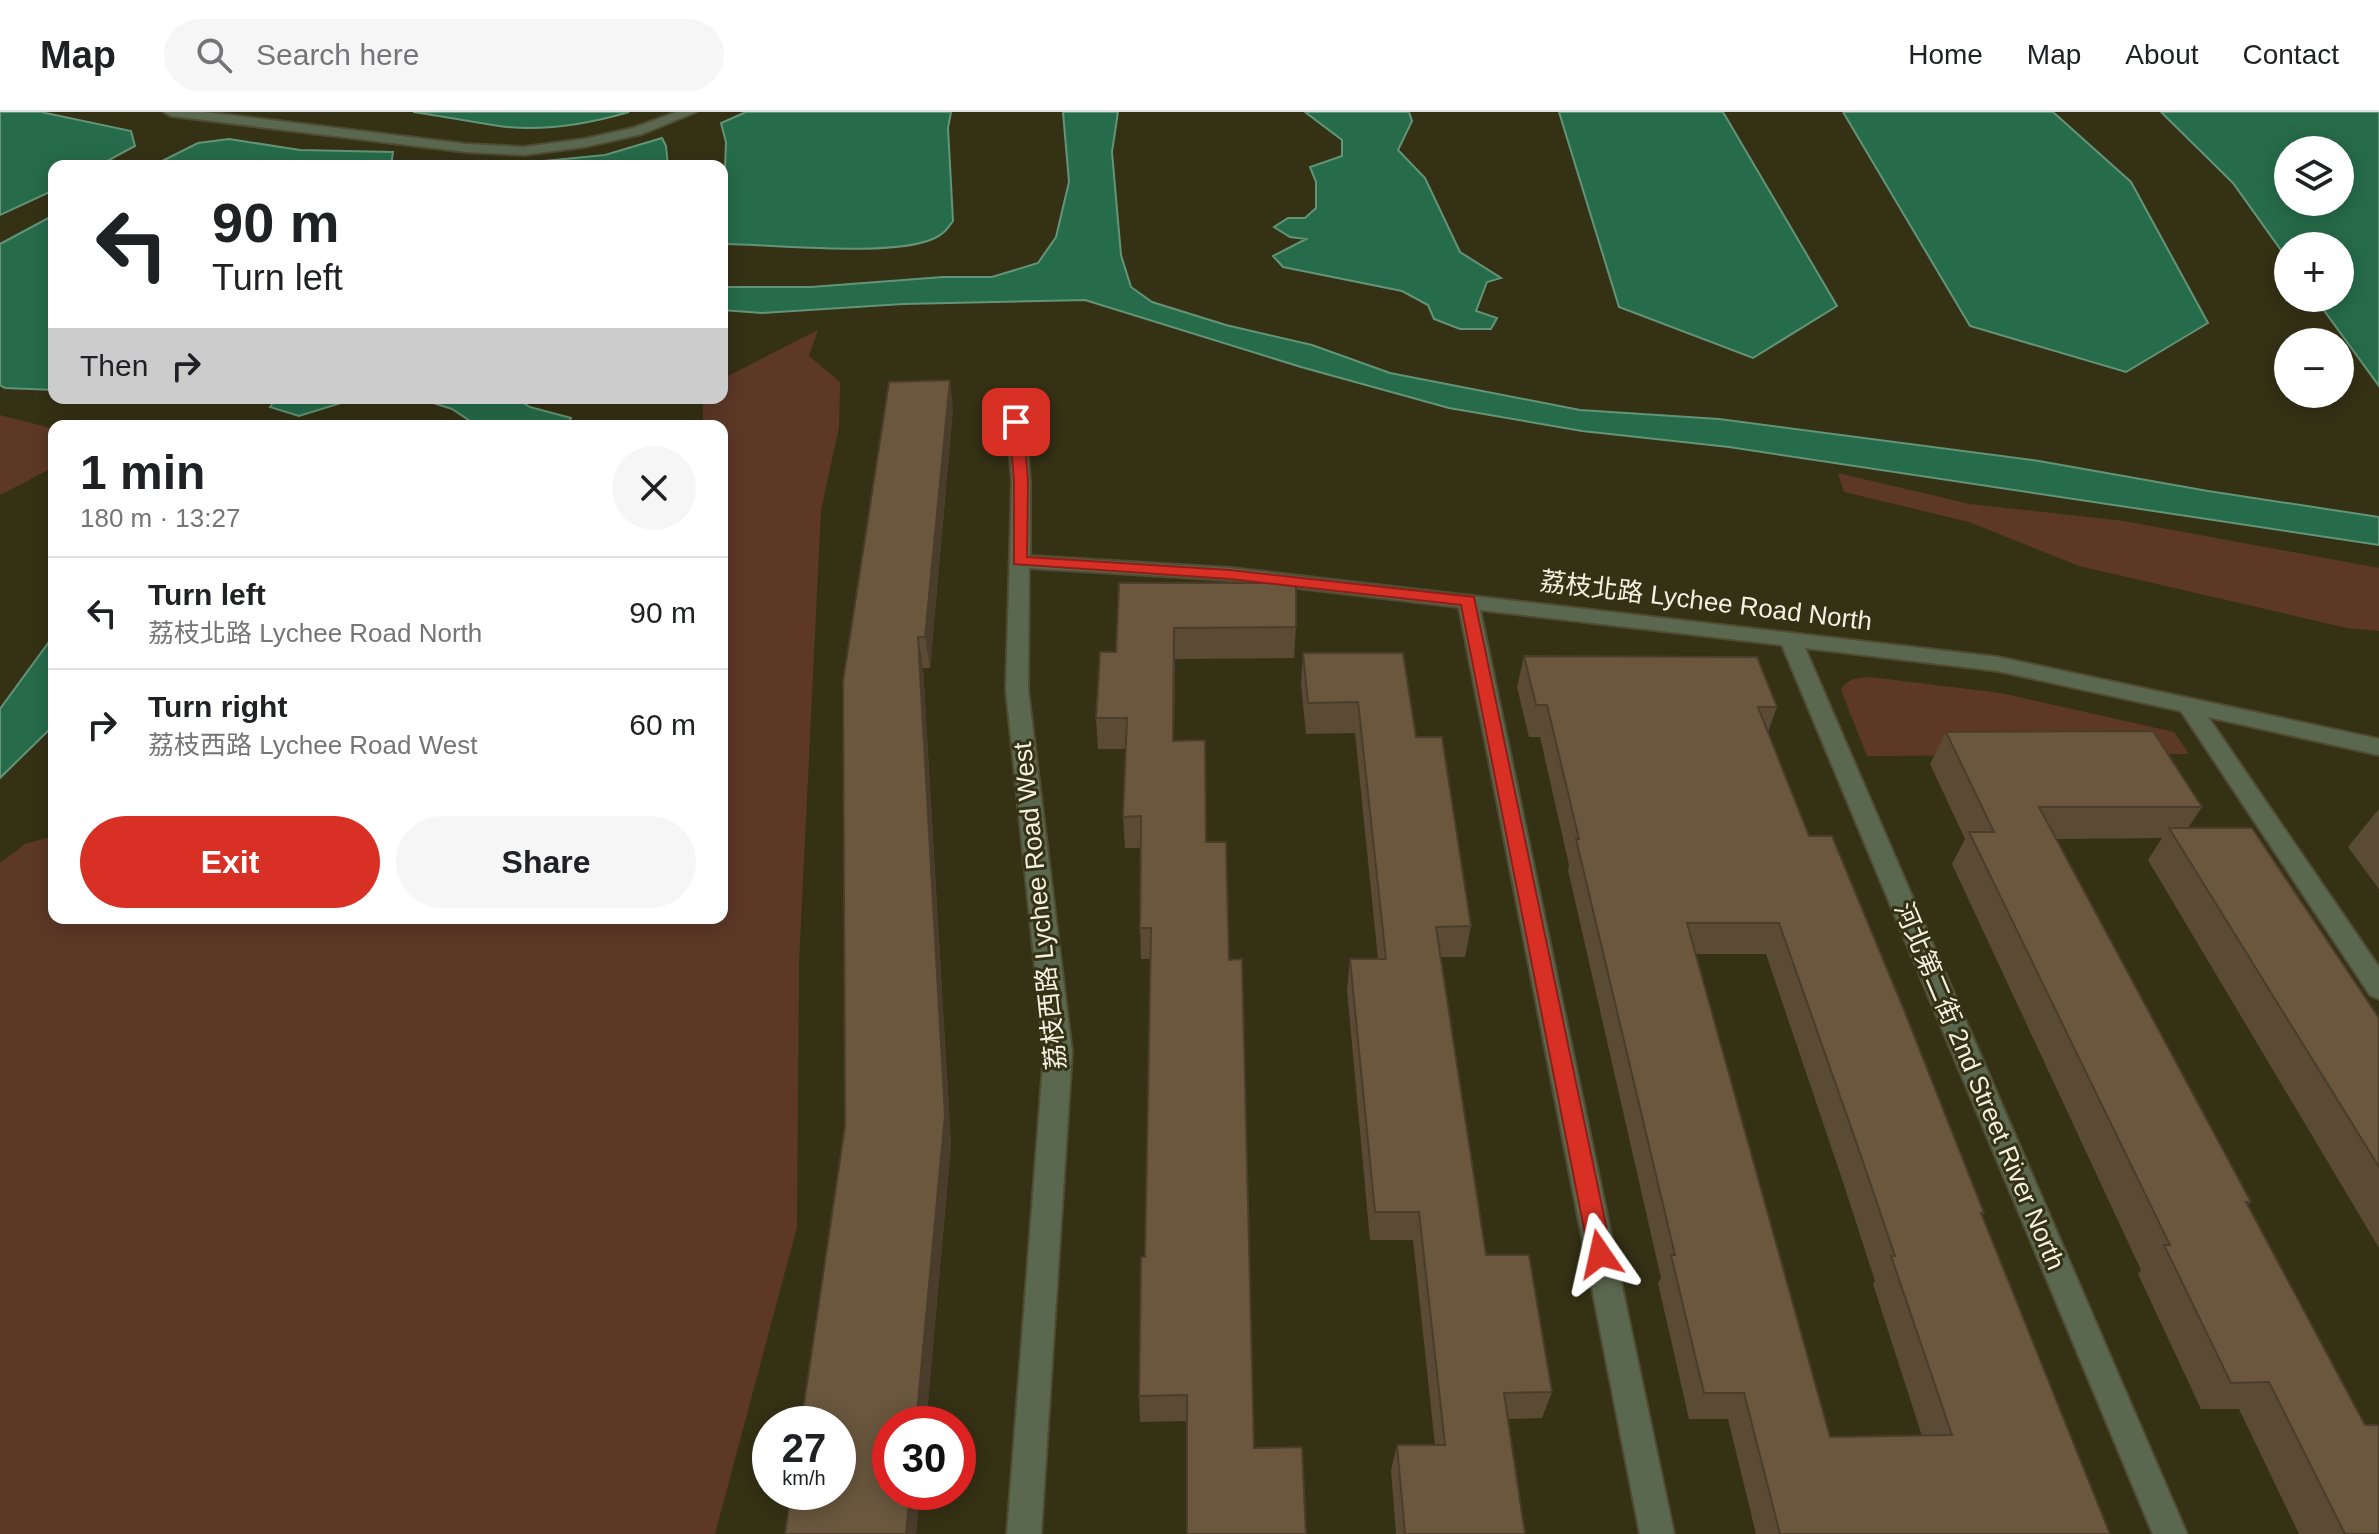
<!DOCTYPE html>
<meta charset="utf-8">
<style>
:root{--surface:#fff;--page:#f6f6f6;--text:#202124;--muted:#757577;--line:#e0e0e0;--accent:#d93025}
body{margin:0;font-family:Arial,"Noto Sans TC",sans-serif;background:var(--page);color:var(--text);height:100vh;display:flex;flex-direction:column;font-size:30px;white-space:nowrap}
*{box-sizing:border-box;margin:0}
p{font-size:26px;color:var(--muted)}
.icon{flex:none;width:44px;height:44px;fill:none;stroke:currentColor;stroke-width:2;stroke-linecap:round;stroke-linejoin:round}
.map{position:relative;flex:1;overflow:hidden}
.sheet{position:absolute;left:48px;top:308px;width:680px;height:504px;display:flex;flex-direction:column;background:var(--surface);border-radius:16px;box-shadow:0 4px 20px #0003}
.sheet>*{flex:none}
.banner{position:absolute;left:48px;top:48px;width:680px;height:244px;border-radius:16px;box-shadow:0 4px 20px #0003;background:#fff;color:var(--text);overflow:hidden}
.tools{position:absolute;left:2274px;top:24px;display:grid;gap:16px}
.tools a{display:grid;place-items:center;width:80px;height:80px;border-radius:50%;background:var(--surface);box-shadow:0 4px 20px #0003;font-size:40px}
.speed{position:absolute;left:752px;top:1294px;display:flex;gap:16px;font-size:40px;font-weight:700;text-align:center}
.speed>*{display:grid;place-content:center;width:104px;height:104px;border-radius:50%;background:var(--surface);box-shadow:0 4px 20px #0003;line-height:1}
.speed small{font-size:20px;font-weight:400}
.speed .limit{border:12px solid #d22;background:#fff;color:#111}
.pin{position:absolute;display:grid;place-items:center;width:68px;height:68px;color:#fff;margin:-34px;border-radius:16px;box-shadow:0 4px 12px #0006}
.me{position:absolute;width:88px;margin:-44px;rotate:349deg;stroke-linejoin:round;filter:drop-shadow(0 0 6px #0008)}
.turn{display:flex;align-items:center;gap:28px;height:168px;padding:0 32px;font-size:36px}
.turn .icon{width:104px;height:104px;stroke-width:2.5}
.turn b{display:block;font-size:56px;line-height:68px}
.then{display:flex;align-items:center;height:76px;padding:0 32px;background:#0003;gap:16px;font-size:30px}
.round{display:grid;place-items:center;flex:none;width:84px;height:84px;border-radius:42px;background:var(--page)}
.head{display:flex;align-items:center;justify-content:space-between;height:136px;padding:0 32px}
h1{font-size:48px;font-weight:600;line-height:60px}
.cta{display:flex;gap:16px;margin-top:auto;padding:16px 32px}
.cta a{flex:1;height:92px;border-radius:48px;background:var(--accent);color:#fff;font-size:32px;font-weight:600;line-height:92px;text-align:center}
.cta a+a{background:var(--page);color:var(--text)}
ul{padding:0;list-style:none}
li{display:flex;align-items:center;gap:24px;height:112px;padding:0 32px;border-top:2px solid var(--line)}
li div{flex:1}
li b{display:block;font-size:30px}
li em{font-style:normal}
header{display:flex;align-items:center;gap:48px;box-sizing:border-box;height:112px;padding:0 40px;background:var(--surface);border-bottom:2px solid var(--line)}
header strong{font-size:38px}
nav{display:flex;gap:44px;margin-inline-start:auto;font-size:28px}
.search{width:560px;height:72px;background:var(--page);display:flex;align-items:center;gap:20px;box-sizing:border-box;padding:0 28px;border-radius:44px;color:var(--muted);font-size:30px}
.map>svg:first-child{display:block}
</style>
<header>
<strong>Map</strong>
<div class="search"><svg class="icon" aria-label="search" viewBox="0 0 24 24"><circle cx="10" cy="10" r="6"/><path d="M15 15l6 6"/></svg>Search here</div>
<nav><a>Home</a><a>Map</a><a>About</a><a>Contact</a></nav>
</header>
<div class="map">
<svg width="2379" height="1422" viewBox="0 0 2379 1422">
<rect width="100%" height="100%" fill="#353115"/>
<!-- green -->
<path fill="#5d3827" d="M818,218L809,244L840,270L839,315L821,398L799,851L797,1115L715,1422H0V751L25,732L54,724V806H722V314H703V286H722V267Z
M0,303L54,317V355L0,383Z
M1838,361L1970,392L2124,409L2379,456V519L2347,516L2079,454L1969,410L1844,380Z
M1870,565L2001,581L2174,620L2189,642L1867,644L1841,578C1848,566 1857,566 1870,565Z"/>
<!-- water -->
<path fill="#266c4a" stroke="#649477" stroke-width="2" fill-rule="evenodd" d="M0,0H41L131,19L135,34L98,54H54V78L0,103Z
M413,0H629C588,12 542,20 499,14C471,10 442,4 413,0Z
M746,0H951L948,16L953,109C947,117 944,122 935,126C894,146 773,132 722,132L726,30L721,11Z
M1063,0H1118L1112,40L1121,143L1131,175L1152,190L1226,213L1312,233L1390,261L1580,298L1719,307L2039,349L2208,379L2379,405V433L1729,335L1582,319L1449,296L1301,255L1085,188L903,192L762,201L722,198V175H811L943,165H992L1038,151L1056,125L1069,70Z
M1305,0H1409L1412,9L1398,38L1425,66L1460,140L1501,166L1487,170L1476,199L1497,206L1491,217H1460L1434,207L1428,193L1402,179L1283,155L1273,144L1306,127L1290,125L1274,115L1288,106H1305L1316,96V70L1310,55L1342,44V28Z
M1559,0H1723L1837,194L1753,246L1619,195Z
M1843,0H2053L2131,70L2208,211L2126,260L1970,214Z
M2161,0H2379V274L2315,186H2340V134H2288V148L2233,71ZM2288,38H2340V90H2288Z
M662,26L666,34L668,54H494L605,43Z
M229,27L300,38L393,40L391,54H152L198,31Z
M54,103V278L5,276L0,273V132Z
M277,286H382L341,291L299,304L270,295Z
M418,286H515L530,295L571,306L567,314H470L473,311L452,297Z
M54,523V613L0,666V597Z"/>
<g fill="none" stroke-linecap="round" stroke-linejoin="round">
<!-- minor casing -->
<g stroke="#504c32" stroke-width="4">
<path id="minor" d="M164,0H204L466,32L524,35L584,27L633,16L677,0H696L642,22L584,35L524,43L466,40L171,4Z
M1016,305L1025,310L1030,369V444L1230,456L1998,545L2379,627V643L2208,605L2379,855V887L2370,883L2181,599L1998,559L1805,536L2187,1422H2153L1782,533L1480,498L1674,1422H1640L1459,495L1230,468L1029,456L1028,578L1072,940L1041,1422H1007L1044,940L1006,578L1012,369L1007,310Z"/>
</g>
<!-- minor -->
<use href="#minor" fill="#5b6850" fill-rule="evenodd"/>
</g>
<!-- wall -->
<path fill="#5b4b35" fill-rule="evenodd" d="M953,297L930,556H923L951,1033L926,1312H890V1380H920L916,1422H785Z
M1119,471L1296,515L1294,546L1175,547L1174,629L1206,730L1229,848L1254,1336L1306,1422L1187,1309L1140,1310L1139,1284L1145,1145L1150,847H1141L1140,816L1141,736H1125L1123,705L1126,637H1098L1096,606L1116,540Z
M1303,541L1416,625L1471,814L1465,845H1441L1486,1143L1552,1280L1542,1306L1508,1307L1525,1422H1396L1391,1358L1397,1333H1435L1413,1128H1370L1347,878L1350,847H1378L1355,621L1306,622L1301,572Z
M1524,544L1777,595L1768,620L1809,724L1984,1101L1982,1104L2110,1422H1756L1728,1307H1689L1658,1171L1661,1166L1568,758L1569,753L1540,625H1529L1517,575ZM1695,842H1766L1843,1070L1875,1169L1873,1172L1922,1324L1830,1325Z
M1946,620L2202,695L2188,716L2379,906V1136L2148,748L2162,726L2056,727L2251,1090L2248,1093L2379,1422H2299L2239,1297H2201L2138,1162L2141,1158L1952,752L1965,727L1930,652Z
M2378,698H2379V777L2348,735Z"/>
<!-- shaded-wall -->
<path fill="#4a3d2b" d="M950,268L953,297L930,556L925,525Z
M918,525L923,556L951,1033L926,1312H916Z
M910,1380H920L916,1422H906Z"/>
<!-- building -->
<path fill="#6a573e" stroke="#4a3d2b" stroke-width="2" fill-rule="evenodd" d="M950,268L925,525H918L945,1003L916,1312H890V1380H910L906,1422H785L791,1380H838V1312H801L845,1014L843,569L889,270Z
M1119,471H1296V515L1174,516L1173,629L1205,628L1206,730H1226L1229,848L1242,847L1254,1336L1302,1335L1306,1422H1187V1283L1139,1284L1141,1145H1145L1151,816H1140L1141,704L1123,705L1127,606H1096L1100,540H1116Z
M1303,541H1403L1416,625H1442L1471,814L1436,815L1486,1143H1529L1552,1280L1504,1281L1525,1422H1405L1397,1333H1445L1419,1100H1375L1350,847H1386L1358,590L1308,591Z
M1524,544L1757,545L1777,595H1758L1809,724H1832L1904,898L1984,1101H1981L2110,1422H1780L1744,1281H1704L1671,1143H1675L1576,727H1579L1547,593H1536ZM1687,811H1779L1860,1041L1895,1144H1891L1952,1323L1830,1325Z
M2153,619L2202,695H2039L2251,1090H2246L2365,1313H2379V1422H2345L2269,1270L2231,1271L2164,1133H2170L1969,720H1994L1946,620Z
M2169,716H2252L2379,906V1055Z"/>
<!-- route -->
<path fill="#d93025" stroke="#8d1f18" stroke-width="2" d="M1016,306L1023,310L1028,369L1027,445L1230,458L1474,485L1612,1142L1609,1149L1600,1153L1592,1149L1589,1142L1461,493L1230,467L1014,452V369L1009,310Z"/>
<g text-anchor="middle" stroke-width="6" stroke-linejoin="round" paint-order="stroke">
<!-- street labels -->
<g font-size="26" fill="#f3f1e1" stroke="#353115">
<text transform="translate(1706 489) rotate(7)" y="9">荔枝北路 Lychee Road North</text>
<text transform="translate(1039 794) rotate(-96)" y="9">荔枝西路 Lychee Road West</text>
<text transform="translate(1980 974) rotate(67)" y="9">河北第二街 2nd Street River North</text>
</g>
</g>
</svg>
<div class="tools">
<a><svg class="icon" aria-label="layers" viewBox="0 0 24 24"><path d="M12 4l9 5-9 5-9-5zM3 14l9 5 9-5"/></svg></a>
<a>+</a>
<a>−</a>
</div>
<div class="speed"><div>27<small>km/h</small></div><div class="limit">30</div></div>
<div class="pin" style="left:1016px;top:310px;background:#d93025"><svg class="icon" aria-label="arrive" viewBox="0 0 24 24"><path d="M6 21V4h12l-3 4 3 4H6"/></svg></div>
<svg class="me" style="left:1600px;top:1142px" viewBox="-20 -20 40 40"><path d="M0-17L14 15 0 8-14 15z" fill="#d93025" stroke="#fff" stroke-width="4"/></svg>
<div class="banner">
<div class="turn"><svg class="icon" aria-label="left" viewBox="0 0 24 24"><path d="M17 20v-9H6M10 6l-5 5 5 5"/></svg><div><b>90 m</b>Turn left</div></div>
<div class="then">Then<svg class="icon" aria-label="right" viewBox="0 0 24 24"><path d="M7 20v-9h11M14 6l5 5-5 5"/></svg></div>
</div>
<section class="sheet">
<div class="head"><div><h1>1 min</h1><p>180 m · 13:27</p></div><a class="round"><svg class="icon" aria-label="close" viewBox="0 0 24 24"><path d="M6 6l12 12M18 6L6 18"/></svg></a></div>
<ul>
<li><svg class="icon" aria-label="left" viewBox="0 0 24 24"><path d="M17 20v-9H6M10 6l-5 5 5 5"/></svg><div><b>Turn left</b><p>荔枝北路 Lychee Road North</p></div><em>90 m</em></li>
<li><svg class="icon" aria-label="right" viewBox="0 0 24 24"><path d="M7 20v-9h11M14 6l5 5-5 5"/></svg><div><b>Turn right</b><p>荔枝西路 Lychee Road West</p></div><em>60 m</em></li>
</ul>
<div class="cta"><a>Exit</a><a>Share</a></div>
</section>
</div>
